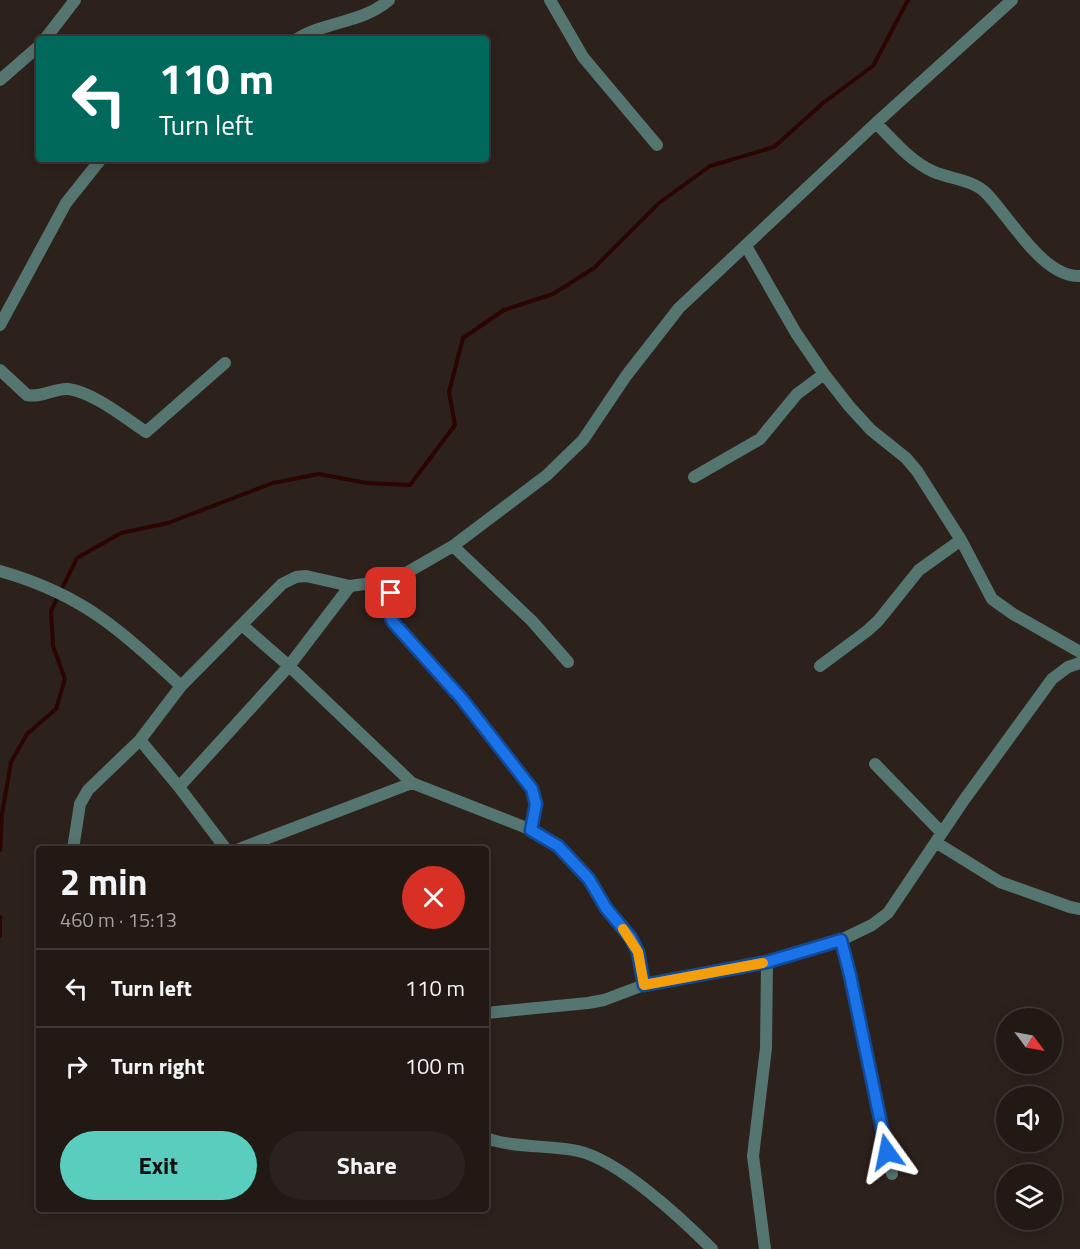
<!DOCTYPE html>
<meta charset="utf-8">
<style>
:root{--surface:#221915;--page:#2a221e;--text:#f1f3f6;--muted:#a2a0a0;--line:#3f3834;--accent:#59cebe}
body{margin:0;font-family:"Titillium Web",sans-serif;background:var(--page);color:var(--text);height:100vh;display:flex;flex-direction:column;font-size:22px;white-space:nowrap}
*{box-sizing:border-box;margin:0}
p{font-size:20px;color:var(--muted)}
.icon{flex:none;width:33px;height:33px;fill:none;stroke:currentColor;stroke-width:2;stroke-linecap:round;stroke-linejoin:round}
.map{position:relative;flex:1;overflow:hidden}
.side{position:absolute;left:36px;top:846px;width:453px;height:366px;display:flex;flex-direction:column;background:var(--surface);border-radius:6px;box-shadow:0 3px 15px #0003,0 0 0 2px var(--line)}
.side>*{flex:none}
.banner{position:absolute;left:36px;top:36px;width:453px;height:126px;border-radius:6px;box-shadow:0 3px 15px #0003,0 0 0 2px var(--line);background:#00695c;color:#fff;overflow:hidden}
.needle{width:39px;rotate:122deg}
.tools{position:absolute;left:996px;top:1008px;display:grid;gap:12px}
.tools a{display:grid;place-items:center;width:66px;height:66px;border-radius:50%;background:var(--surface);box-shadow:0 3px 15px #0003,0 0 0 2px var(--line);font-size:30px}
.pin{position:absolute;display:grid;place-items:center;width:51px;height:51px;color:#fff;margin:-26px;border-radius:12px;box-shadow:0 3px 9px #0006}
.me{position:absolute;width:66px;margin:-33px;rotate:348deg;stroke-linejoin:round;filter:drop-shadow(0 0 4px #0008)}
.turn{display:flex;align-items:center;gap:21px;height:126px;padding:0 24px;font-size:27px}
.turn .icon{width:78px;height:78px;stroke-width:2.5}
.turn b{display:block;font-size:42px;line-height:51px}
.round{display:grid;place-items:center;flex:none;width:63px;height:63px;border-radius:32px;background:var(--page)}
.summary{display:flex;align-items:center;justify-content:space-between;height:102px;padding:0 24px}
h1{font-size:36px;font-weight:700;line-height:45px}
.cta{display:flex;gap:12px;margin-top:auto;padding:12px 24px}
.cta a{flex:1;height:69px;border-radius:36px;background:var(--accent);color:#111;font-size:24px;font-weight:700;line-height:69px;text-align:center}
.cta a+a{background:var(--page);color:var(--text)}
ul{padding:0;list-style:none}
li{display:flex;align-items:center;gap:18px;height:78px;padding:0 24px;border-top:2px solid var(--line)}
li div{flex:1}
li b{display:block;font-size:22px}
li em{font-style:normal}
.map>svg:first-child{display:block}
</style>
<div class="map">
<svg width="1080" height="1249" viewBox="0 0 1080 1249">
<rect width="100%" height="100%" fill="#2d211c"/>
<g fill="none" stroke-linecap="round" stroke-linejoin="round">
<!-- stream -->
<path stroke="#2b0500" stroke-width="4" d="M0,850L2,814L11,762L27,734L56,709L65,679L53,646L51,611L77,558L121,533L168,523L273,483L319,474L366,483L410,485L455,425L449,392L463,338L504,310L553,294L594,268L659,203L710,166L774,147L823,103L873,66L908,0
M0,917V936"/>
<!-- street -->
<path stroke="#557570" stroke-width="12" d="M550,0L583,57L657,145
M45,39L75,0
M297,39C326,21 363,23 389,0
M0,80L39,46
M876,123C893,140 909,160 932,171C949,179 972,179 986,193C1009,216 1043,278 1080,276
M746,246L796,333L824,374L849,406L871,430L906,458L917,471L961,540L992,599L1013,614L1080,652
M0,325L66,203L101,159
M0,370L27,395C42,398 54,388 68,389C93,392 125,418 146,432L225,363
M694,477L760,439L797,394L824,374
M453,546L532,621L568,662
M0,571C35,581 74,598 104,620C132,640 156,663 181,686L282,584L296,577L306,576L350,586L394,580L453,546L547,475L583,440L626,376L679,308L876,123L1012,0
M394,580C391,595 385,608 393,622L462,700L532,789L536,804L532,830
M242,625L289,666L412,783L532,830L558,846L589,879L606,908L631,938L638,952L644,985
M820,666L867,631L878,621L919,570L961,540
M140,740L179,787L226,849
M875,764L942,833
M179,787L289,666L350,586
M937,843L1000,882L1070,907L1080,909
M73,849L80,804L88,790L140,740L181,686
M239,849L412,783
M841,940L850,975L892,1174
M486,1013L588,1003L604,1000L644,985L767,962L841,940L872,925L888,913L964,800L1052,679L1068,667L1080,663
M486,1138C512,1148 550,1145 578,1151C619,1160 682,1219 712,1249
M765,1249L753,1156L766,1048L767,962"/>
</g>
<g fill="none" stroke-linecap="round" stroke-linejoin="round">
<!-- route casing -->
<g stroke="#114b97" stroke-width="15">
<path id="route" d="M391,593C389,604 387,611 393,622L462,699L532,789L536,804L531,830L558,846L589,879L606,908L631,938L638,952L644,985L767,962L841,940L850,975L887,1152"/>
</g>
<!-- route -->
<use href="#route" stroke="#1a73e8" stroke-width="10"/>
<!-- slow -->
<path stroke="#f59e0b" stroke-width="10" d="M623,929L638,952L644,985L763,963"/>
</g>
</svg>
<div class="tools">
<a><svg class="needle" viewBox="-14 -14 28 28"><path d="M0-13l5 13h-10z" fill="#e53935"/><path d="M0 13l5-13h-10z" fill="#a2a0a0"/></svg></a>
<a><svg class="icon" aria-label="sound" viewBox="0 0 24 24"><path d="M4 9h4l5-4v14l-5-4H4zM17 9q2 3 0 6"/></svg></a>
<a><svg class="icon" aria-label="layers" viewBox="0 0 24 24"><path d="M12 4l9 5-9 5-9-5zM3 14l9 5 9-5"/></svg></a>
</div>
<div class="pin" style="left:391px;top:593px;background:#d93025"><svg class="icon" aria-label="arrive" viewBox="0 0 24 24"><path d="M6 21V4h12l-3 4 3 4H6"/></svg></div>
<svg class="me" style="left:887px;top:1152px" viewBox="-20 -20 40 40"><path d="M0-17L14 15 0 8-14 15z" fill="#1a73e8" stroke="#fff" stroke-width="4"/></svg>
<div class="banner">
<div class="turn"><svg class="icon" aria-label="left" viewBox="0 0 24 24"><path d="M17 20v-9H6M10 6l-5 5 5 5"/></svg><div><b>110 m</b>Turn left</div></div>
</div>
<section class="side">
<div class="summary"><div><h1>2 min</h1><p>460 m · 15:13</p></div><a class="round" style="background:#d93025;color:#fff"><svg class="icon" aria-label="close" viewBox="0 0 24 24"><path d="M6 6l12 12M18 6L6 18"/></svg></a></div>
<ul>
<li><svg class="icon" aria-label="left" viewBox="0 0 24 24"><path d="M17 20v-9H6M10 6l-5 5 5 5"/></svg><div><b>Turn left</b></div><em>110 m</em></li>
<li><svg class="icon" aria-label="right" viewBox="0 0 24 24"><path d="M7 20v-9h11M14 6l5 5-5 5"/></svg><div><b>Turn right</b></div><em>100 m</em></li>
</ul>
<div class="cta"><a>Exit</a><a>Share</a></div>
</section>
</div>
